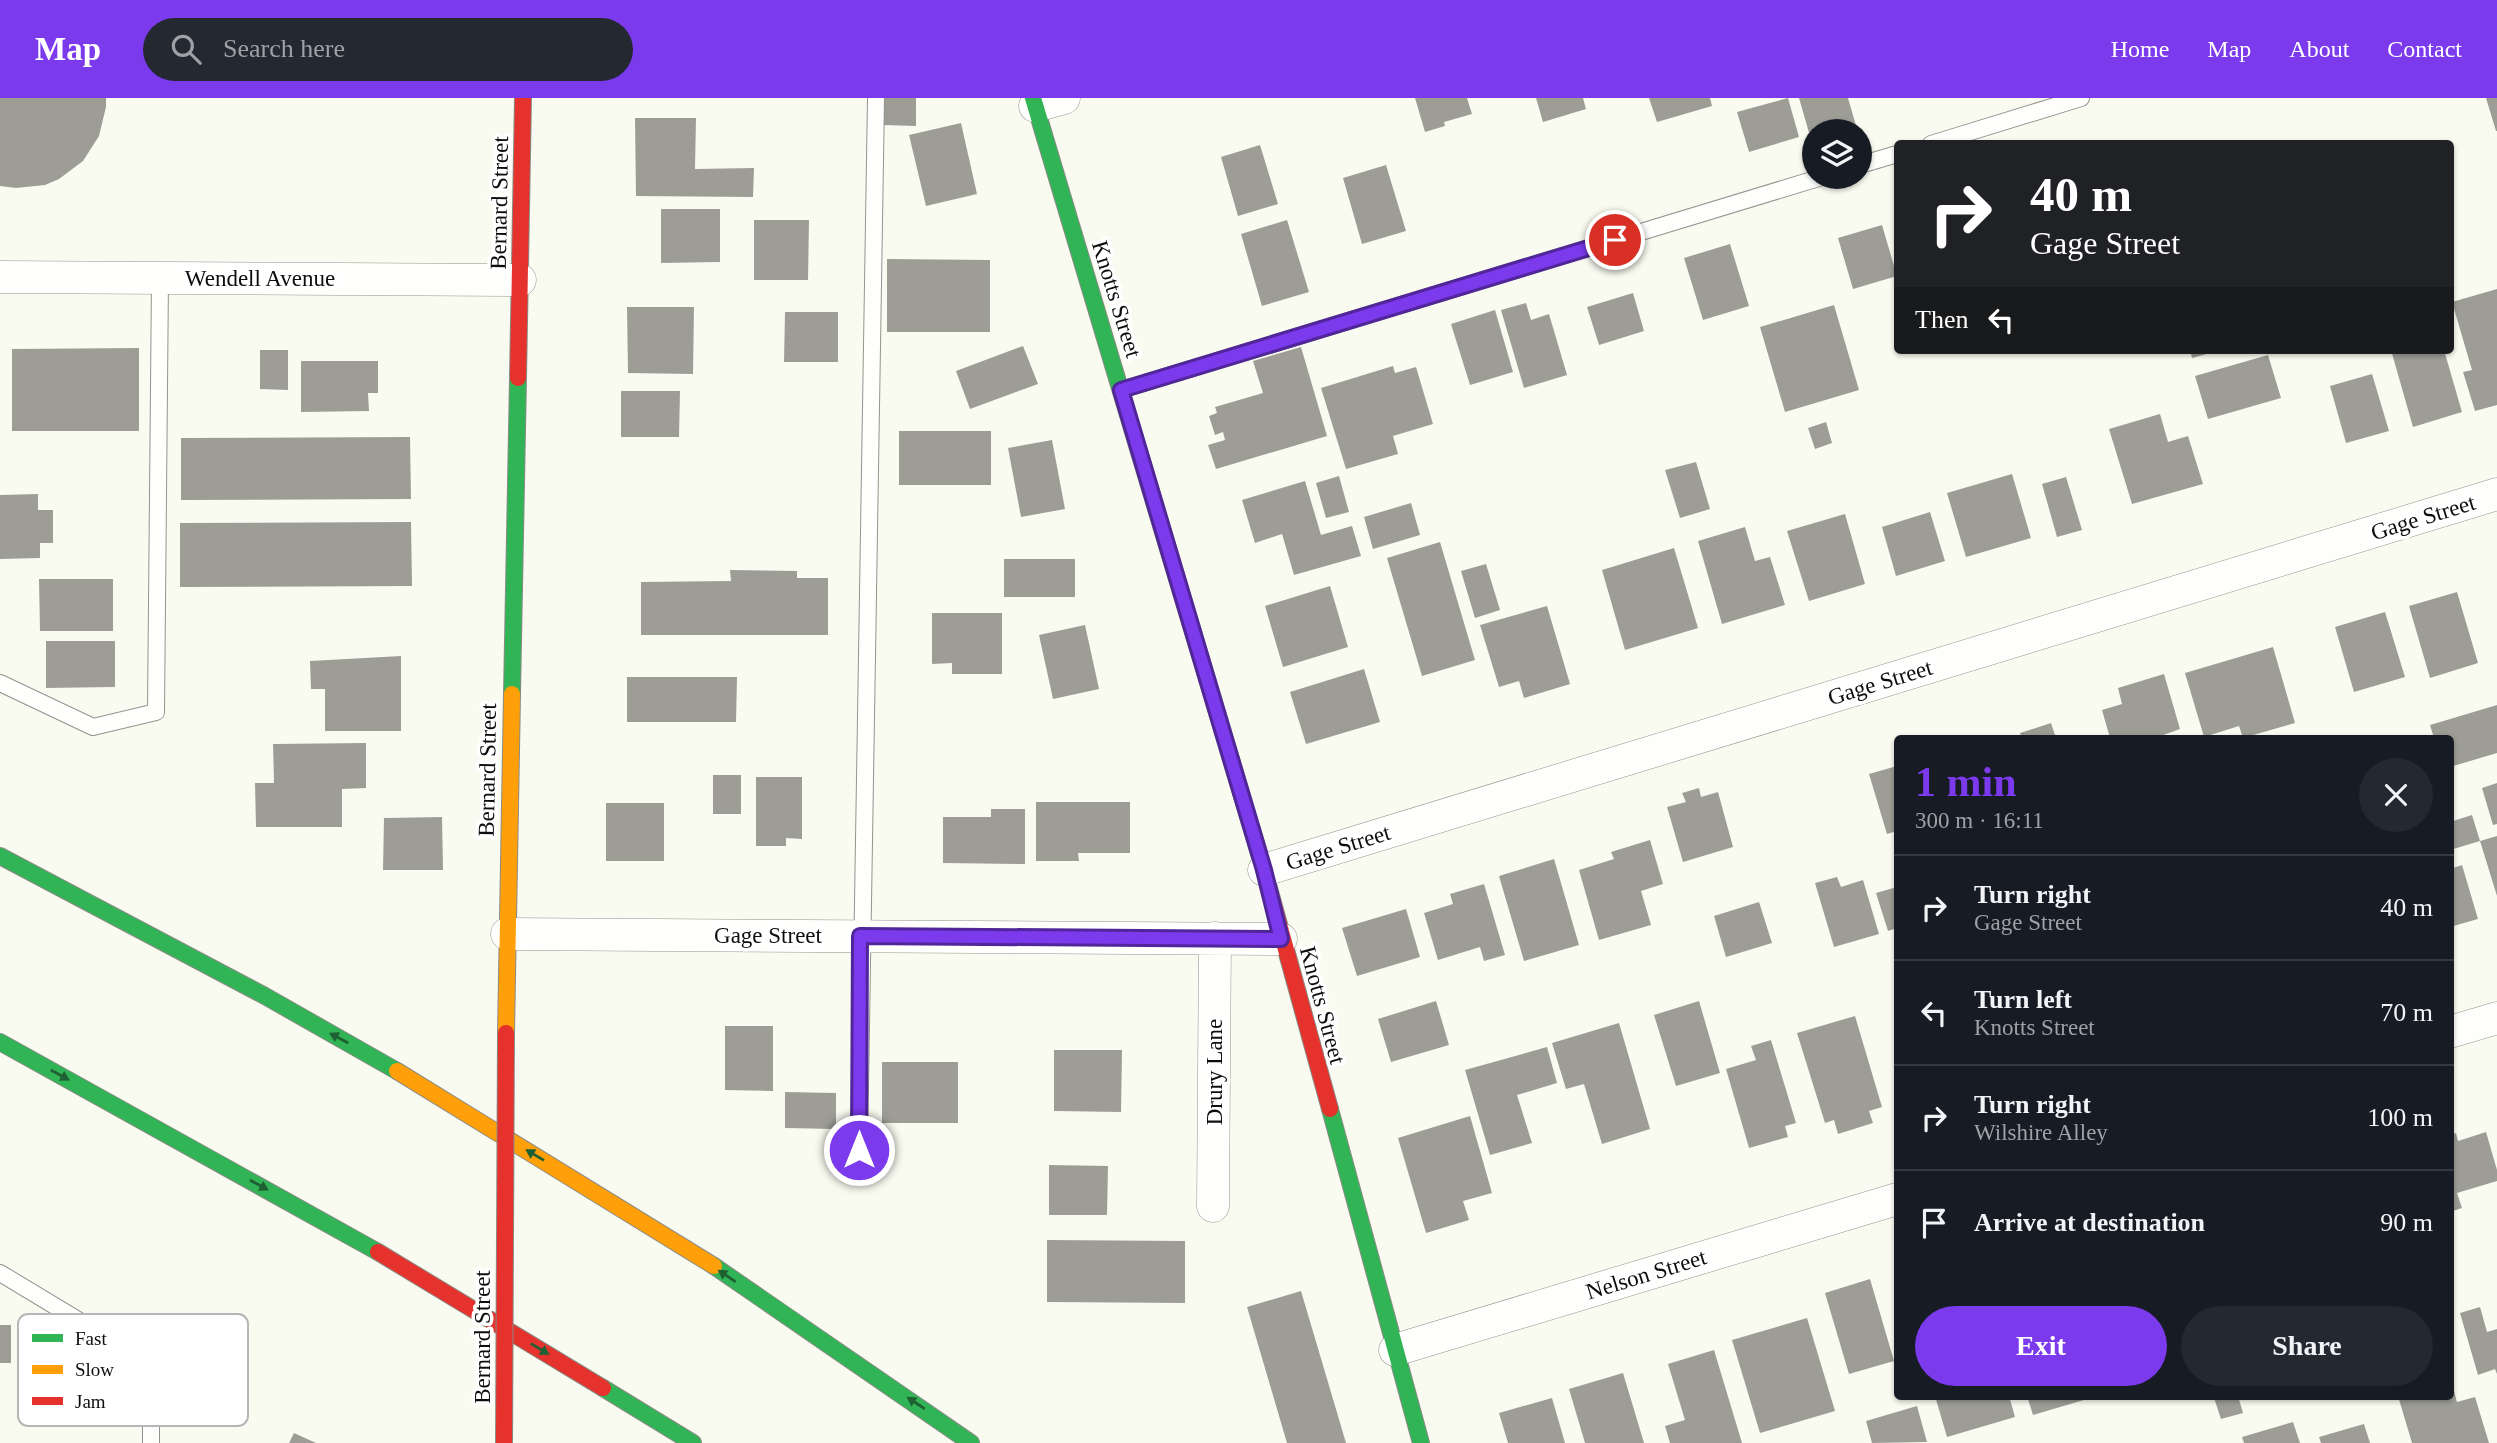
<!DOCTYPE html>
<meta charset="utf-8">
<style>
:root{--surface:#171b24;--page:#242831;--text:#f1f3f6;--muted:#9ea1a6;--line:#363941;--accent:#7c3aed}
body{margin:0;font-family:Georgia,serif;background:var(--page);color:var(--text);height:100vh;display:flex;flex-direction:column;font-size:26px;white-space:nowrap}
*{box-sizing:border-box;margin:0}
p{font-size:23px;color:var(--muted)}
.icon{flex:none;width:38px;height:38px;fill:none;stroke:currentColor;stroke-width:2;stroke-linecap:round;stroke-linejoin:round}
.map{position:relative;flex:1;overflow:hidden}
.panel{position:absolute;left:1894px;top:637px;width:560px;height:665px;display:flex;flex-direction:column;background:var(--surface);border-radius:7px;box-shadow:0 2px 5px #0004}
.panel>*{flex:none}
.hud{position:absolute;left:1894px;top:42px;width:560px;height:214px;border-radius:7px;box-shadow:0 2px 5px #0004;background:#202124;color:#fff;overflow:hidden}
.fabs{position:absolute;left:1802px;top:21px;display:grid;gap:14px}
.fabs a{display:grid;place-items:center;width:70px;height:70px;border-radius:50%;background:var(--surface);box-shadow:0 2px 5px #0004;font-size:35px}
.pin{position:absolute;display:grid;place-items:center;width:60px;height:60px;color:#fff;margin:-30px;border:4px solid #fff;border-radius:50%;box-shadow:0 2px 7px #0007}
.me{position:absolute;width:77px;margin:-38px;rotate:0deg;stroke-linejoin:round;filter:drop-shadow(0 0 5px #0008)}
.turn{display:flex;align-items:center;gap:24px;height:147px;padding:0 21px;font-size:32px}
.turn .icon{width:91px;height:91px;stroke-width:2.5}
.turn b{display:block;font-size:49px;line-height:60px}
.then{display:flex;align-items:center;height:66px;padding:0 21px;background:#0003;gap:14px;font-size:26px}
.round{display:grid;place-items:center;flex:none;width:74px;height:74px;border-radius:37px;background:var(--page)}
.head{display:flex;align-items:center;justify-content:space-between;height:119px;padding:0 21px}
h1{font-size:42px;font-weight:700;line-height:52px;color:var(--accent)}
.action{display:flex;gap:14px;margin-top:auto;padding:14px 21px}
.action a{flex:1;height:80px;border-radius:42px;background:var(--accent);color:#fff;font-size:28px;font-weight:700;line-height:80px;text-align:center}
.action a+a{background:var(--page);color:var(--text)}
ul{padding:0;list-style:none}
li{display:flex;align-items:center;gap:21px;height:105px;padding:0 21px;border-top:2px solid var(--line)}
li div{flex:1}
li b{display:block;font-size:26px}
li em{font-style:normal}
header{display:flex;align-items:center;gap:42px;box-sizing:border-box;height:98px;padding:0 35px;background:var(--accent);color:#fff}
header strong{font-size:33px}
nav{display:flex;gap:38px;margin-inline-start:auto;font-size:24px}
.search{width:490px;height:63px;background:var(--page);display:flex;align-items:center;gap:18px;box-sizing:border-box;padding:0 24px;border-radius:38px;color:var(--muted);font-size:26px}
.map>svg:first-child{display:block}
</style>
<header>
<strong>Map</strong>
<div class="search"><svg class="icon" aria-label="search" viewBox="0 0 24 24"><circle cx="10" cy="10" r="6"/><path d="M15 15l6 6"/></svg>Search here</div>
<nav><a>Home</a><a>Map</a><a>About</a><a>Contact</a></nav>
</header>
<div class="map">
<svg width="2497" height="1345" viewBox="0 0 2497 1345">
<rect width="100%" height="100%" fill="#f9fbf0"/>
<!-- building -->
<path fill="#9d9d96" d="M0,0H106V9L99,38L83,63L59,81L45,87L16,90L0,88Z
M883,0H916V28L883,27Z
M1415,0H1467L1472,16L1444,24L1445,28L1425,34Z
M1536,0H1583L1586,11L1543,24Z
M1649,0H1710L1712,8L1657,24Z
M1788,0L1799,39L1749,54L1737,14Z
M1799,0H1848L1857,31L1815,33L1812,45Z
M2486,0H2497V33H2496Z
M635,20H696L695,71L754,70L753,99L636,98Z
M961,25L977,96L926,108L909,37Z
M1260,47L1278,106L1238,118L1221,59Z
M1386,67L1406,133L1362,146L1343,80Z
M661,111H720V164L661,165Z
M754,122H809L808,182H754Z
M1287,122L1309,194L1262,208L1241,136Z
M1882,127L1897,178L1853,191L1838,140Z
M1730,146L1749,208L1703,222L1684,160Z
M887,161L990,162V234H887Z
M2497,191V307L2475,313L2463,274L2472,272L2452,204Z
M1633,195L1644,233L1599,247L1587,209Z
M1526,205L1531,222L1549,216L1567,277L1524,290L1501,212Z
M1834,207L1859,292L1785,314L1760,229Z
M627,209H694L693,276L628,275Z
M1495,212L1513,274L1470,287L1451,226Z
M785,214H838V264H784Z
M1023,248L1038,286L970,311L956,273Z
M1301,249L1327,338L1216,371L1208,347L1225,342L1223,334L1215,337L1209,318L1217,315L1215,309L1263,295L1253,263Z
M139,250V333H12V251Z
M260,252H288V292L260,291Z
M2190,252H2218V253L2192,260Z
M2391,252H2444L2462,314L2413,329Z
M2268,257L2281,300L2208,321L2195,278Z
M301,263H378V295H368L369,313L301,314Z
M1393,268L1395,275L1416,269L1433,326L1393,338L1398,356L1346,371L1321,290Z
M2372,276L2389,333L2346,345L2330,288Z
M621,293H680L679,339H621Z
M2160,316L2168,344L2188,338L2203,386L2132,406L2109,331Z
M1826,324L1832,345L1815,351L1808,330Z
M899,333H991V387H899Z
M410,339L411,401L181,402V340Z
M1052,342L1065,411L1021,419L1008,350Z
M1696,364L1710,411L1680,420L1665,372Z
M2012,376L2031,440L1966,459L1947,395Z
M1339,378L1349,414L1326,420L1316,385Z
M2066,379L2082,432L2057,439L2042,386Z
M1305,383L1321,437L1352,428L1361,458L1294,477L1282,436L1255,445L1242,402Z
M38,396V412H53V445H40V460L0,461V397Z
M1411,405L1420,437L1373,451L1364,419Z
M1930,414L1945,463L1896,478L1882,429Z
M1845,416L1865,486L1809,503L1787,433Z
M411,424L412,488L180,489V425Z
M1745,429L1755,463L1770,459L1785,507L1722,526L1698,443Z
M1440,444L1475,562L1422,578L1387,460Z
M1674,450L1698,530L1625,552L1602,472Z
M1004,461H1075V499H1004Z
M1486,466L1500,512L1475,520L1461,473Z
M730,472L797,473V480H828V537H641V484L731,483Z
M39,481H113V533H40Z
M1330,488L1348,549L1283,569L1265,508Z
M2457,494L2478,565L2430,580L2409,508Z
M1547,508L1570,586L1524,600L1519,583L1499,589L1480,527Z
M2385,514L2405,579L2354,594L2335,529Z
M932,515H1002V576H952V565L932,566Z
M1085,527L1099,591L1053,601L1039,537Z
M46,543H115V589L46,590Z
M2273,549L2295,625L2243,640L2239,628L2204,639L2185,575Z
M401,558V633H325V591H311L310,563Z
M1364,571L1380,624L1306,646L1290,594Z
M2164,576L2180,631L2155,640H2110L2102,612L2122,606L2118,590Z
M627,579H737L736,624H627Z
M2497,607V655L2450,669V640H2434L2430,627Z
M2051,625L2056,640H2022L2020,635Z
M366,645V690L342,691V729H256L255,685H274L273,646Z
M1897,668V733L1887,736L1869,676Z
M713,677H741V716H713Z
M756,679H802V741L786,740V748H756Z
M2497,685V726L2493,727L2482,690Z
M1699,690L1701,699L1718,694L1733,749L1683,764L1667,709L1686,704L1682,695Z
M1036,704H1130V755H1078L1079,763H1036Z
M606,705H664V763H606Z
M991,711H1025V766L943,765V719H991Z
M2472,717L2480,743L2497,738V798L2480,743L2450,752V724Z
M442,719L443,772H383L384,720Z
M1650,742L1663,786L1641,793L1651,827L1599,842L1579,772L1614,761L1611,754Z
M1554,761L1579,847L1524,863L1499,778Z
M2462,767L2478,821L2450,829V771Z
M1837,779L1841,789L1863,782L1879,836L1834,849L1815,785Z
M1484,786L1505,857L1484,863L1480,849L1438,862L1424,815L1453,806L1450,796Z
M1897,789V830L1888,833L1876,795Z
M1759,804L1772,845L1726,859L1714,818Z
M1406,811L1420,859L1357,878L1342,830Z
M1436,903L1449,947L1391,964L1378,921Z
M1699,903L1720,975L1676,988L1654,917Z
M1855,918L1882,1009L1869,1013L1873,1025L1838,1036L1834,1022L1825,1025L1797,935Z
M1619,925L1650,1031L1602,1046L1584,986L1566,991L1552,945Z
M725,928H773V993L725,992Z
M1771,942L1796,1025L1785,1028L1788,1039L1749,1050L1726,971L1756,962L1751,948Z
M1547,949L1557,985L1517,997L1532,1045L1490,1057L1465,972Z
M1054,952H1122L1121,1014L1054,1013Z
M882,964H958V1025H882Z
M785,994L836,995V1031L785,1030Z
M1470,1018L1492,1095L1463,1103L1469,1122L1426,1135L1398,1040Z
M2486,1034L2497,1072V1083L2457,1095L2462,1110L2450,1114V1037L2456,1035L2458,1043Z
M1049,1067L1108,1068L1107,1117H1049Z
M1047,1142L1185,1143V1205L1047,1204Z
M1870,1181L1894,1263L1849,1276L1825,1195Z
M1301,1193L1346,1345H1287L1247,1209Z
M2480,1209L2487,1234L2497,1231V1276L2495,1271L2478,1277L2460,1215Z
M1807,1220L1835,1313L1760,1335L1732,1242Z
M0,1227H11V1265H0Z
M1714,1252L1742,1345H1670L1665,1328L1685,1322L1668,1266Z
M1623,1275L1644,1345H1585L1569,1291Z
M2451,1282L2457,1304L2475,1299L2489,1345H2412L2398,1298H2450Z
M1935,1298H2009L2015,1319L1947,1339Z
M2027,1298H2094V1299L2033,1317Z
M2238,1298L2243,1315L2221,1321L2214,1300Z
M1552,1300L1565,1345H1508L1499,1315Z
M1917,1308L1927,1344L1872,1345L1866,1323Z
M2293,1324L2300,1345H2244L2242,1339Z
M2364,1326L2370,1345H2321L2319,1339Z
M294,1335L316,1345H289Z"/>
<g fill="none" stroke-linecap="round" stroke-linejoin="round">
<!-- lane casing -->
<g stroke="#93948f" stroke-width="18">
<path id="lane" d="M1931,46L2081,0
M1860,67L1897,56
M1121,292L1822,79
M0,585L93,629L156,614L160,180
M859,1052L876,0
M0,1175L151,1266V1345"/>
</g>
<!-- street casing -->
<g stroke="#93948f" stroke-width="33">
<path id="street" d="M1035,8L1064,0
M0,179L520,182
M1264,772L2497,396
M507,836L1281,841
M2450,934L2497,920
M1213,1108L1215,840
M1395,1252L1897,1101"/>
</g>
<!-- fast casing -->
<g stroke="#8a8b86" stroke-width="18">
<path id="fast" d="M1033,0L1207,581
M512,596L518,280
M0,758L265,898L397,973
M0,944L378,1154
M1330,1011L1421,1345
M714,1168L971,1345
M603,1290L693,1345"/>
</g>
<!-- slow casing -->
<g stroke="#8a8b86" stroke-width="18">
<path id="slow" d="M506,935L512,596
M397,973L714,1168"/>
</g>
<!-- jam casing -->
<g stroke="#8a8b86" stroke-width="18">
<path id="jam" d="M518,280L523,0
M1207,581L1264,772L1330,1011
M378,1154L603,1290"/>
</g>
<!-- lane -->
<use href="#lane" stroke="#fefefd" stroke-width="16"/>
<!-- street -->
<use href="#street" stroke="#fefefd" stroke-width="32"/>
<!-- fast -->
<use href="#fast" stroke="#30b455" stroke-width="16"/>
<!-- slow -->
<use href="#slow" stroke="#ff9f0a" stroke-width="16"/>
<!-- jam -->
<use href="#jam" stroke="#e5322d" stroke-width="16"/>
<!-- jam-bridge casing -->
<g stroke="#8a8b86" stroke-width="18" stroke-linecap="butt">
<path id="jam-bridge" d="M504,1345L506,935"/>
</g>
<!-- jam-bridge -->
<use href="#jam-bridge" stroke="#e5322d" stroke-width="16"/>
</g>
<!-- one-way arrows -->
<defs><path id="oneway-solid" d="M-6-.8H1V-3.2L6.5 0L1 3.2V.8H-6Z" transform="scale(1.75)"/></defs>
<g fill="#1e6031">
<use href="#oneway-solid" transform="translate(339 940) rotate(-152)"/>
<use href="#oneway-solid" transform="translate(60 977) rotate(29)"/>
<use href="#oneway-solid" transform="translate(535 1057) rotate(-149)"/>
<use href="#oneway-solid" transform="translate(259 1087) rotate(29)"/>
<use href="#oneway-solid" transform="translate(727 1178) rotate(-146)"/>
<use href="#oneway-solid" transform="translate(540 1251) rotate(31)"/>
<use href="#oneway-solid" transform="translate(916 1305) rotate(-146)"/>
</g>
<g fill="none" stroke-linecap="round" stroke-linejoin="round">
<!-- route casing -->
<g stroke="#51269a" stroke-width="18">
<path id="route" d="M859,1052L860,838L1281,841L1264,772L1121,292L1615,142"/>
</g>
<!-- route -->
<use href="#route" stroke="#7c3aed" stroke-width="12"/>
</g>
<g text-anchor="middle" stroke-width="7" stroke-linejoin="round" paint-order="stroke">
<!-- street labels -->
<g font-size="23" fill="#0d0d0d" stroke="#fff">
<text transform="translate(499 105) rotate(-89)" y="8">Bernard Street</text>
<text x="260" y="188">Wendell Avenue</text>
<text transform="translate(1117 201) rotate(73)" y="8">Knotts Street</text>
<text transform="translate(2423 419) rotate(-17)" y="8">Gage Street</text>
<text transform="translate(1880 584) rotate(-17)" y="8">Gage Street</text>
<text transform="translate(487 672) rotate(-89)" y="8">Bernard Street</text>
<text transform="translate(1338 749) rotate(-17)" y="8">Gage Street</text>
<text x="768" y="845">Gage Street</text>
<text transform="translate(1323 907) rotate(75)" y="8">Knotts Street</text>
<text transform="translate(1214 974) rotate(-90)" y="8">Drury Lane</text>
<text transform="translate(1646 1176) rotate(-17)" y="8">Nelson Street</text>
<text transform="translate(482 1239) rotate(-90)" y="8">Bernard Street</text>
</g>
</g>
<!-- legend -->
<rect x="18" y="1216" width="230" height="112" rx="10" fill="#fff" stroke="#b6b6b6" stroke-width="2"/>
<rect x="32" y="1236" width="31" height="8" fill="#30b455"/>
<rect x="32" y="1267" width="31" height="9" fill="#ff9f0a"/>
<rect x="32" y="1299" width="31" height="8" fill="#e5322d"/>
<g font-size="19" fill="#0d0d0d">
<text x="75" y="1247">Fast</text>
<text x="75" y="1278">Slow</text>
<text x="75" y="1310">Jam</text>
</g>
</svg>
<div class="fabs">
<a><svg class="icon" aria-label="layers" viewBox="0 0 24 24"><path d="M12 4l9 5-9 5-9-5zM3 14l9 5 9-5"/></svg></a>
</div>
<div class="pin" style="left:1615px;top:142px;background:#d93025"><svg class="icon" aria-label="arrive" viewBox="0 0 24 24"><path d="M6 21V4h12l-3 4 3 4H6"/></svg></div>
<svg class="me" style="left:859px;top:1052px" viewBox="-20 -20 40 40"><circle r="17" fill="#7c3aed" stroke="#fff" stroke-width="3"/><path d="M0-11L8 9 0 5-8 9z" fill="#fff"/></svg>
<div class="hud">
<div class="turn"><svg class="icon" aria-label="right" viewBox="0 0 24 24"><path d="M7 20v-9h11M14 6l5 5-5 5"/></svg><div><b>40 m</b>Gage Street</div></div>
<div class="then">Then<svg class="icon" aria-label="left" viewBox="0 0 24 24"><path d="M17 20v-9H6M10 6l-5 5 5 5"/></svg></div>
</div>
<section class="panel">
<div class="head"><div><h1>1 min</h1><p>300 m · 16:11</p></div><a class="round"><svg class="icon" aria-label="close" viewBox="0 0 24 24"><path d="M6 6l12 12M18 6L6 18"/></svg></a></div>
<ul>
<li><svg class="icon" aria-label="right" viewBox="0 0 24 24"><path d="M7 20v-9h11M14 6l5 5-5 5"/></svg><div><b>Turn right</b><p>Gage Street</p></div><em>40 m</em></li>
<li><svg class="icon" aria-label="left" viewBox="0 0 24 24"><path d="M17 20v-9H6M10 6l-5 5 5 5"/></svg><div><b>Turn left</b><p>Knotts Street</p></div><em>70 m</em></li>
<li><svg class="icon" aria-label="right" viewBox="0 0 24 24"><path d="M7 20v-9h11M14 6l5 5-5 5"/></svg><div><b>Turn right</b><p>Wilshire Alley</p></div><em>100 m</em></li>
<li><svg class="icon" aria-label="arrive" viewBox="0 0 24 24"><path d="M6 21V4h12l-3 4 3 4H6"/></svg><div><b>Arrive at destination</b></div><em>90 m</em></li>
</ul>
<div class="action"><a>Exit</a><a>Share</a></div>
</section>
</div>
